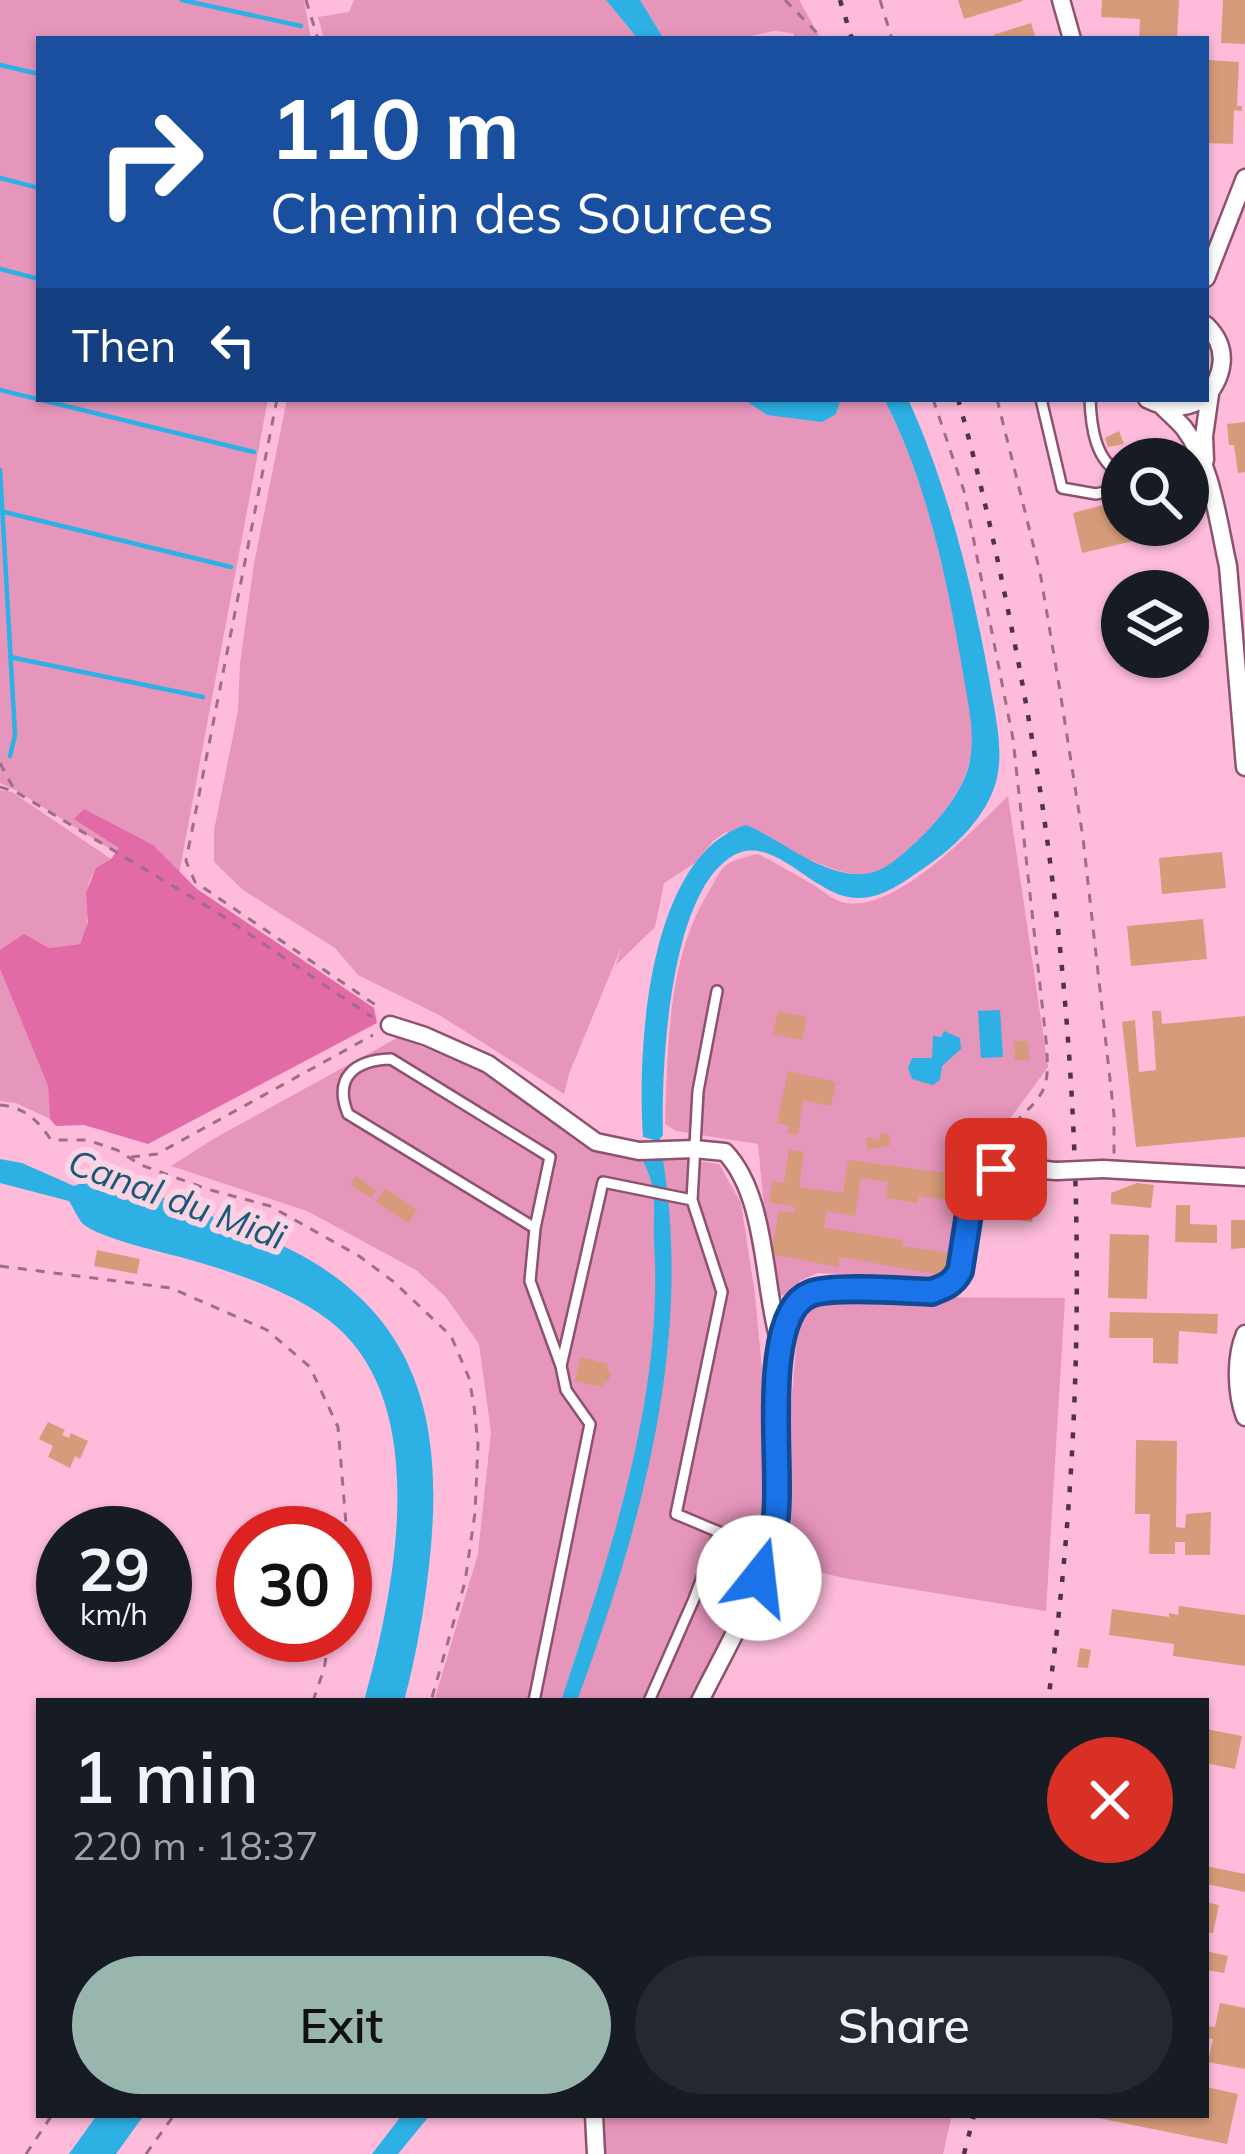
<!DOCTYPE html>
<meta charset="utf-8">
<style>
:root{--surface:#171b24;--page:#242831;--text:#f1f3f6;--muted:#9ea1a6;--accent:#98b5ae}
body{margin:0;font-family:Mulish,sans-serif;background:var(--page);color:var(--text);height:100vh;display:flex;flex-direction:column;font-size:45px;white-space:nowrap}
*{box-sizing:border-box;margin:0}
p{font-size:39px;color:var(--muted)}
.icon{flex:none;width:66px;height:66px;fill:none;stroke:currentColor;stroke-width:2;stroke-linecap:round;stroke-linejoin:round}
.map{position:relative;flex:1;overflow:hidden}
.sheet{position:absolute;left:36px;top:1698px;width:1173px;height:420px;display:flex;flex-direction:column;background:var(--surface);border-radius:0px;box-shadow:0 3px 9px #0004}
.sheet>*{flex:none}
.banner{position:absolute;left:36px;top:36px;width:1173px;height:366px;border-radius:0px;box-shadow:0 3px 9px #0004;background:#1a4fa0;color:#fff;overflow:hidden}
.buttons{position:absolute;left:1101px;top:438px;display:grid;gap:24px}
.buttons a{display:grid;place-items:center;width:108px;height:108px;border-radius:50%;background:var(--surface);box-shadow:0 3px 9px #0004;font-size:60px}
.speed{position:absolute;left:36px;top:1506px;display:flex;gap:24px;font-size:60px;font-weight:700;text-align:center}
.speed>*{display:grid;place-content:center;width:156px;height:156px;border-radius:50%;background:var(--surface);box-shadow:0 3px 9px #0004;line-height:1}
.speed small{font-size:30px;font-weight:400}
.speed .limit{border:18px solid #d22;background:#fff;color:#111}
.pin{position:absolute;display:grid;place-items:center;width:102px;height:102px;color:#fff;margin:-51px;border-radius:24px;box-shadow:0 6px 18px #0006}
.me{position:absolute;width:132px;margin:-66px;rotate:16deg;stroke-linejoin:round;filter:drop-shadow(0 0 9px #0008)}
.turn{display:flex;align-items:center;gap:42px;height:252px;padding:0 36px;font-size:54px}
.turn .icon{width:156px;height:156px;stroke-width:2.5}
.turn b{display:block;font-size:84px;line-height:102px}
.then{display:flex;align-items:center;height:114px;padding:0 36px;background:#0003;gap:24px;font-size:45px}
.round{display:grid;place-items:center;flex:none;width:126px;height:126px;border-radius:63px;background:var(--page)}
.headline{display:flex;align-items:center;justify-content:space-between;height:204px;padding:0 36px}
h1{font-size:72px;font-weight:600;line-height:90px}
.button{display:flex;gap:24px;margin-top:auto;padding:24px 36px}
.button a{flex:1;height:138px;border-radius:72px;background:var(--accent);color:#111;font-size:48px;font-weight:600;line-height:138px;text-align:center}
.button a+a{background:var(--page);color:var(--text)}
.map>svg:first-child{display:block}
</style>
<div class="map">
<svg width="1245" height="2154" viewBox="0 0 1245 2154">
<rect width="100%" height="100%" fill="#febcda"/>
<!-- green -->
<path fill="#e695bb" d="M0,0H304L311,39H39V399H268L176,890L17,791L0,783Z
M354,0H606L638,39H324L318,17L349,12Z
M640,0H799L821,39H796L793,33L773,31L736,39H664Z
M287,399H743L767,415L836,414L841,399H884C925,477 947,576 962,663C967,696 977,730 969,763C962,792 940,819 919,839C903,853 888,872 866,874C843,876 825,865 805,858C778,849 752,841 726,832L713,841L695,863L664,883L655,927L616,965L622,945L569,1074L564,1094L439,1015L358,975L335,948L243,890L214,862V830L238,711L240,663L254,564Z
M0,790L12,792L111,859C77,880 92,894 87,924C86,931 82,937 80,944L49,948L24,935L0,950Z
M1008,796L1048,1067L1001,1131L972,1159L956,1268L938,1278L817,1273L800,1281L789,1296L772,1294L758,1144L676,1131L665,1124C668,1048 667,960 708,893C713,885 717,875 723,868C732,859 746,857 758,854C778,864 796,875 815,886C823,891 831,898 839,901C890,920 975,828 1008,796Z
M0,969L48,1086L50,1119L16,1103L0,1101Z
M399,1037L482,1072L517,1094L583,1145L622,1156L671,1157L719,1164L741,1203L755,1295L764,1390L765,1527L759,1553L742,1595L690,1701H434L478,1554L491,1432L479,1344L445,1296L416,1270L307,1211L171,1166L215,1138Z
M826,1297L1065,1298L1046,1611L849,1579L782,1564L780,1534L799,1314L809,1302Z
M603,2115H952L943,2154H605L602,2133Z"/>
<!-- forest -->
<path fill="#e26aa7" d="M84,809L153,845L197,889L374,1008L377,1023L148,1144L84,1125L56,1126L50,1119L48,1086L0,969V950L24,934L49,948L80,944L88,922L86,893L96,868L111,859L119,848L74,819Z"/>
<!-- water -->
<path fill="#2db0e4" d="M606,0H640L664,39H638Z
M743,399H841L836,414L822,422L767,415Z
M884,399H908C948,487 972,584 989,678C994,710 1004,746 997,778C988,816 955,847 924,868C905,881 883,898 859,898C813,900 772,826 728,859C669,901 661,1068 663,1135L658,1141L643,1137C637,1051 647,856 746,825C782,840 815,871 855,874C882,876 898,858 917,841C939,820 961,794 969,765C976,734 968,704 963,673C948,583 927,481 884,399Z
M1000,1010L1003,1057L981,1058L978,1011Z
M944,1031L960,1038L961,1049L942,1066L940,1080L933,1085L912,1079L908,1068L912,1058H932L933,1036L941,1037Z
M662,1154C694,1340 641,1527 577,1701H561C610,1553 664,1399 654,1242C653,1224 656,1203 652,1186C651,1177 646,1168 643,1160Z
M0,1159L22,1163L74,1186L111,1171L142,1195L151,1188L159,1196C213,1218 279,1238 327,1271C431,1342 442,1450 429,1566C424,1611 416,1657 404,1701H364C394,1593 432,1411 337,1327C300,1294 234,1272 187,1259C163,1252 101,1239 83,1224C78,1219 73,1207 69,1201L0,1183Z
M97,2115H144L116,2154H69Z
M402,2115H430L398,2154H372Z"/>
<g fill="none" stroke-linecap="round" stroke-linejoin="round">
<!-- stream -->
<path stroke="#2db0e4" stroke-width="4.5" d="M182,0L301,26
M0,65L39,74
M0,178L39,188
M0,269L39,279
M0,390L254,452
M0,470L15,735L10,756
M4,512L231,567
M10,657L203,697"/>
</g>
<!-- building -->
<path fill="#d69b7a" d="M958,0H1023V1L964,19Z
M1102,0H1179L1177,39H1139L1140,19L1101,17Z
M1223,0H1245V44L1221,43Z
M1031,23L1036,39H994L993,35Z
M1209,60L1239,62L1237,106H1242V111L1234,110L1233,144L1206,143Z
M1245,422V472L1238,473L1234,445H1229L1227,424Z
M1119,431L1124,444L1108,447L1105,438Z
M1122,500V525H1143L1144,529L1140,530L1142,539L1082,553L1073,513Z
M1188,626H1199L1200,635L1208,641L1201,647V657L1188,658Z
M1120,657H1158V664L1146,665L1139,673L1133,666L1120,667Z
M1222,852L1226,888L1162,894L1159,858Z
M1203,919L1207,959L1131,966L1127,926Z
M778,1011L807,1017L802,1040L773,1034Z
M1152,1011H1161L1162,1024L1245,1016V1137L1136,1147L1122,1022L1135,1020L1139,1072L1156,1070Z
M1014,1041H1028L1029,1060H1015Z
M788,1071L836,1082L831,1106L803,1100L798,1135L788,1133L789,1126L777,1123Z
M888,1133L891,1145L868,1150L866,1137H872L873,1141L881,1138L880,1134Z
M789,1150L804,1152L799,1187L843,1193L848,1160L962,1175L958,1202L919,1196L917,1203L886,1198L888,1182L861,1178L855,1216L827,1211L824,1228L903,1240L902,1246L951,1253L948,1276L840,1257L838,1267L771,1254L779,1211L794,1213L795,1207L769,1202L772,1181L784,1183Z
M356,1176L376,1190L371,1198L350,1184Z
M1137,1183L1154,1185L1151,1208L1111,1204V1193Z
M996,1185L1036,1190L1032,1222L992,1216Z
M385,1188L417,1210L408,1223L376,1202Z
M1176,1205H1190V1224L1217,1225V1243L1175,1242Z
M1231,1220H1245V1248L1231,1249Z
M1110,1234L1149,1235L1147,1299L1108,1298Z
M97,1250L140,1259L137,1274L94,1266Z
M1110,1312L1218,1314L1217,1334L1179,1331L1178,1364L1153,1363V1338H1109Z
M580,1357L608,1364L607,1372H611L608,1383L604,1382L603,1387L575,1381Z
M48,1422L65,1430L62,1435L69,1438L71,1433L88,1441L80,1459L75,1456L70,1468L48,1457L53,1446L39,1439Z
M1136,1440L1177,1441L1176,1527L1185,1528L1186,1514L1211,1512L1210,1555H1185V1542H1175V1554H1149L1150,1514H1135Z
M1179,1606L1245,1615V1666L1173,1656L1174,1644L1109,1635L1112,1609L1169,1617V1613L1178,1615Z
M1080,1648L1091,1650L1088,1668L1077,1667Z
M1206,1729L1242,1736L1235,1769L1206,1763Z
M1206,1866L1245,1874V1892L1206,1884Z
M1206,1902L1219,1905L1213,1933L1206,1932Z
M1206,1951L1228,1956L1224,1973L1206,1970Z
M1220,2003L1245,2008V2069L1208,2062L1213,2039L1206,2038V2026L1215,2027Z
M1206,2087L1238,2094L1227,2144L1093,2117V2115H1206Z"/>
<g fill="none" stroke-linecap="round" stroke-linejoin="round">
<!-- service casing -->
<g stroke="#8c526e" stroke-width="14">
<path id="service" d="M1041,399L1062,488L1096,494L1122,488
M1090,399C1091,426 1095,462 1122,474
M561,1366L603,1182L692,1200L698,1091L717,991
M534,1701L590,1424L566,1390L561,1366L530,1281L535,1228L550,1157L391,1059C355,1060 333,1077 348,1114L535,1228
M649,1701L694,1599L719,1532L676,1514L722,1292L692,1200"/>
</g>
<!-- minor casing -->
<g stroke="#8c526e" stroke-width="21">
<path id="minor" d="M1061,0L1072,39
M1206,278L1245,178
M1206,325C1229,347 1225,374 1206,397
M1147,399C1167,409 1183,410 1203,399
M1163,407C1170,414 1178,421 1184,428C1212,465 1218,522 1228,566L1245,767
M1205,460L1204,436L1210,394
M390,1025L425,1036L488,1064L596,1142L639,1151L694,1149L725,1152C766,1195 763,1280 778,1336
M1103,1169L1245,1177
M1245,1334C1235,1357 1236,1393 1245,1417
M700,1701C727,1646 771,1574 777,1513C781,1466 764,1336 795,1303C818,1280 899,1291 931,1292C945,1287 953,1284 960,1271L973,1188C976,1182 978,1175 985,1171C997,1164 1041,1170 1057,1171
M594,2115L596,2154"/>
</g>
<!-- path -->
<path stroke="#9c6f84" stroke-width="3" stroke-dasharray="9 9" stroke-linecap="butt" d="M306,0L318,39
M785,0L823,39
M880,0L892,39
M277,399L186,861L195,882L380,1008
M933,399L964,491L1013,739L1047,1049C1047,1062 1049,1078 1043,1090C1033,1111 1005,1125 992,1152
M997,399L1040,572L1060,691L1083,838L1114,1115V1154
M0,763L15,791
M0,787L16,792L218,913L372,1017
M0,1105C24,1107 38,1120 51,1140H87L117,1150L141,1165L207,1189L270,1206L359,1256L394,1282L451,1336L469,1378L474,1406L478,1444L475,1513L465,1582L431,1701
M131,1157L157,1154L373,1035
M0,1266L171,1288L267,1330L310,1367L338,1427L347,1536L345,1548
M313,1701L324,1669L330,1635
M26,2154L52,2115
M146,2154L174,2115"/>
<!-- service -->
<use href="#service" stroke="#fff" stroke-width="9"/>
<!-- minor -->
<use href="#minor" stroke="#fff" stroke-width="16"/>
<!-- rail -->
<path stroke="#513341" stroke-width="4.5" stroke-dasharray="6 12" stroke-linecap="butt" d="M840,0L852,39
M958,399C982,483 1000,569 1017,655C1083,999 1096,1354 1048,1701
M964,2154L974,2115"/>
<!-- minor-bridge casing -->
<g stroke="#8c526e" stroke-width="21" stroke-linecap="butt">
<path id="minor-bridge" d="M1057,1171L1103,1169"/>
</g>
<!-- minor-bridge -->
<use href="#minor-bridge" stroke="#fff" stroke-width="16"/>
</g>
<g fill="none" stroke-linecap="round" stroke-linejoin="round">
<!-- route casing -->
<g stroke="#114b97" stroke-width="30">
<path id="route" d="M759,1578C767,1557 774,1537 776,1515C782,1467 759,1314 810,1294C833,1285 903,1291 931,1292C945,1287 953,1284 960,1271L973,1188L985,1171L996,1169"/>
</g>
<!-- route -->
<use href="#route" stroke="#1a73e8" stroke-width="21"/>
</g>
<g text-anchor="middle" stroke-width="12" stroke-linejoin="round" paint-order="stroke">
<!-- water labels -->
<g font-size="36" font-style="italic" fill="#185a75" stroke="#fbd3e4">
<text transform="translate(177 1199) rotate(20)" y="13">Canal du Midi</text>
</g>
</g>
</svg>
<div class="buttons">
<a><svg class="icon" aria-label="search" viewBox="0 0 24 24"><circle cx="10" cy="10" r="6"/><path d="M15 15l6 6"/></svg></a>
<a><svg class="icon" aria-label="layers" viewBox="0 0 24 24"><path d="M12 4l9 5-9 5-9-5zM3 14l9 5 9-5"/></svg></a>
</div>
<div class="speed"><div>29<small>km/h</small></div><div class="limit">30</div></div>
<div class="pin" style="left:996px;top:1169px;background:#d93025"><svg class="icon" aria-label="arrive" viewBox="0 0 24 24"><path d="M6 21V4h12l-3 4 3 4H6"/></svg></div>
<svg class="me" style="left:759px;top:1578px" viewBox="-20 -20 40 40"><circle r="19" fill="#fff"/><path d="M0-13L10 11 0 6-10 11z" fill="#1a73e8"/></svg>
<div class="banner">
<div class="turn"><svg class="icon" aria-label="right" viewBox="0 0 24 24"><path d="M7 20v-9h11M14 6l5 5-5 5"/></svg><div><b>110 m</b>Chemin des Sources</div></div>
<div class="then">Then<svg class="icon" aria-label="left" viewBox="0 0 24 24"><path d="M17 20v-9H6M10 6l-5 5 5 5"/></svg></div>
</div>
<section class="sheet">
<div class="headline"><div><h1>1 min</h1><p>220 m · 18:37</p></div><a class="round" style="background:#d93025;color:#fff"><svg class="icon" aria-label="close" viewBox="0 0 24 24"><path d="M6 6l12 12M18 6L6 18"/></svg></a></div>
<div class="button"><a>Exit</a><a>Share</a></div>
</section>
</div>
